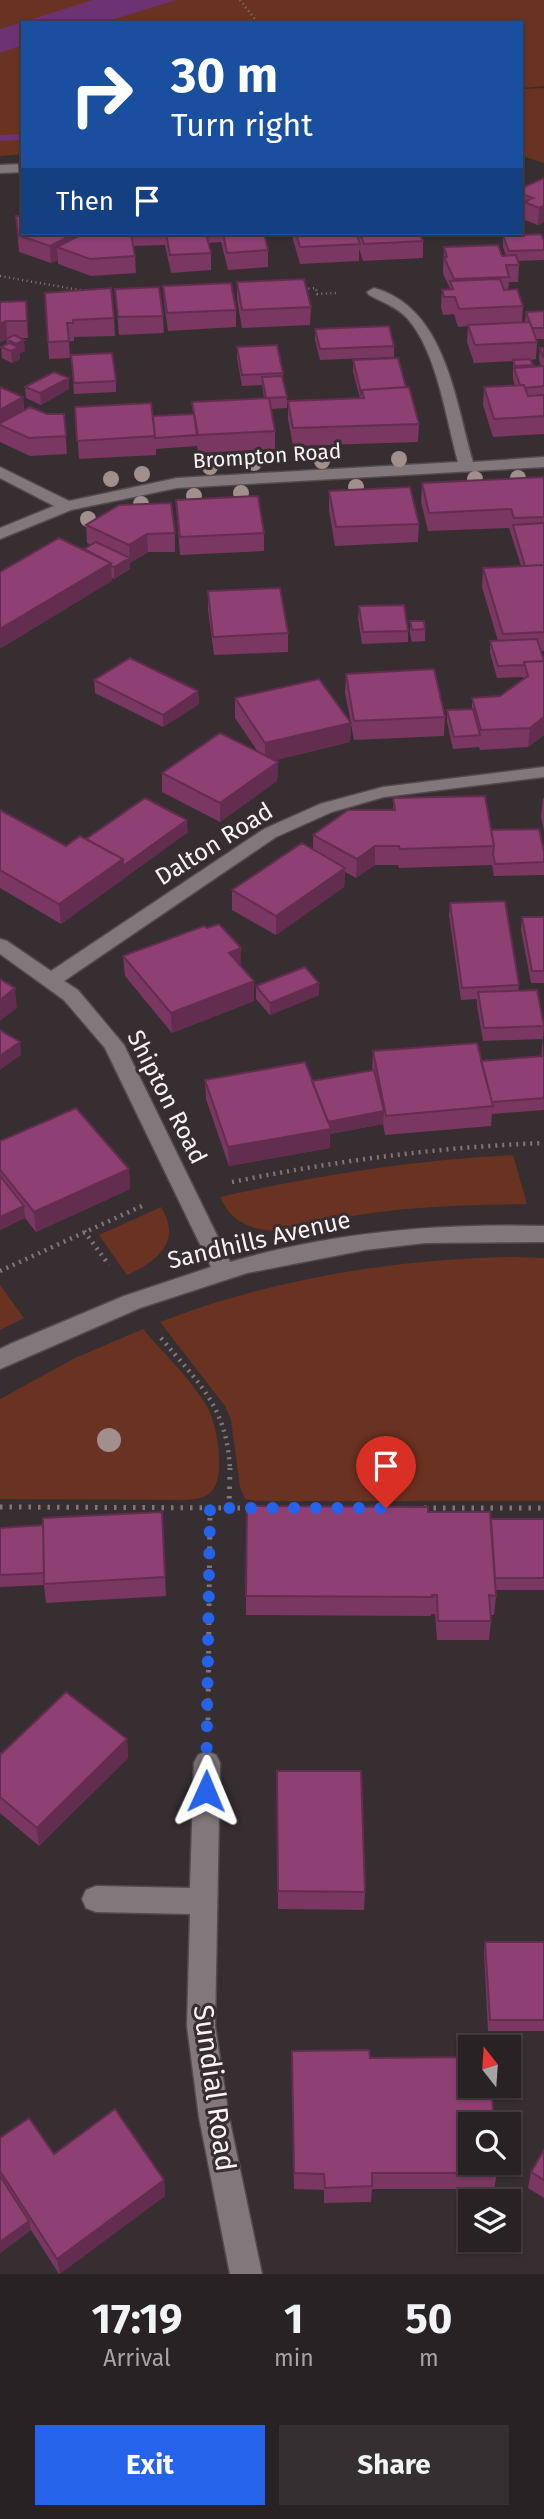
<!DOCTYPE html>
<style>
:root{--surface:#282224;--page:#342f31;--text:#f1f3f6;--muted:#a5a4a6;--line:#443f41;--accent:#2563eb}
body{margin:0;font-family:"Fira Sans",sans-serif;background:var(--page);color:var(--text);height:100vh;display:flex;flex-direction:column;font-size:26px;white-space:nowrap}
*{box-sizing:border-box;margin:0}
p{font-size:23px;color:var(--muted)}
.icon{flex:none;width:38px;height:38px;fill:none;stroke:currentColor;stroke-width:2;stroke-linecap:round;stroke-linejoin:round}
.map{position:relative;height:2274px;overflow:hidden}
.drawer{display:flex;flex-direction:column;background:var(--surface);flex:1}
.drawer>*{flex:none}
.top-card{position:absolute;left:21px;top:21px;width:502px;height:214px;border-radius:0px;box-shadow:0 2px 5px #0004,0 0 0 2px var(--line);background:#1a4fa0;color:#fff;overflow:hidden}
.needle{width:46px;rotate:343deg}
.controls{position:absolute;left:458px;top:2035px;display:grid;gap:14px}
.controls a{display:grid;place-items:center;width:63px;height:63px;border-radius:0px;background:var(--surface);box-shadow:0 2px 5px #0004,0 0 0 2px var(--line);font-size:35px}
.pin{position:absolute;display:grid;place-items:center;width:60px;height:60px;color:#fff;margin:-72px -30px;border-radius:50% 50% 50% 0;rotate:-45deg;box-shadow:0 0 7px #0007}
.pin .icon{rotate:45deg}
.me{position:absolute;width:77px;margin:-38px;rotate:1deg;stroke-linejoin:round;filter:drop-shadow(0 0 5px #0008)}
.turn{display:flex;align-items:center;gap:24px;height:147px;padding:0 35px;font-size:32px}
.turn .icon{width:91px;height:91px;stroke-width:2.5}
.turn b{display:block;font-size:49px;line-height:60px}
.then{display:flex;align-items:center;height:66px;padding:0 35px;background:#0003;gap:14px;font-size:26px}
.eta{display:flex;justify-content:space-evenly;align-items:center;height:119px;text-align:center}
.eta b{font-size:42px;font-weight:700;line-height:49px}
.primary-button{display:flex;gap:14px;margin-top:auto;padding:14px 35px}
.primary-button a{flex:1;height:80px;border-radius:0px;background:var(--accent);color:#fff;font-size:28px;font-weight:700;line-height:80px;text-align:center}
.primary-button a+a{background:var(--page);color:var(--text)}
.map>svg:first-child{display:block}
</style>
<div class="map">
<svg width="544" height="2274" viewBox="0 0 544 2274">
<rect width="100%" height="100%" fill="#362e30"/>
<!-- green -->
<path fill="#6a3220" d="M0,0H544V86L522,88V23H23V154L0,156Z
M544,88V163L522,156V89Z
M513,1155L527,1204C473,1205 419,1206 365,1214C333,1218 297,1234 265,1230C243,1227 228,1216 220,1197C317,1175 413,1160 513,1155Z
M161,1207C183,1242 156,1262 127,1275L99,1235Z
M516,1257L544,1258V1501H256L245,1499L240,1487L231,1420L225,1406L160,1322C274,1278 395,1259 516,1257Z
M0,1285L24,1318L0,1330Z
M143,1329C164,1354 191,1379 208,1408C217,1426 226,1475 212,1491C206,1498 196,1499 187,1500L0,1499V1399L75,1358Z"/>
<!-- water -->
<path fill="#6d3271" d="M93,0H176L102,23H23V45L0,53V29Z"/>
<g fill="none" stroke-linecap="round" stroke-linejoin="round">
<!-- stream -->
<path fill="#6d3271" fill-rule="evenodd" d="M23,134V140L0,141V135Z"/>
<!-- minor casing -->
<g stroke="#524b4d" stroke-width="3">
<path id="minor" d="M23,164V172L0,173V165Z
M374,288C446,308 455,401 473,462L544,457V467L177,488L71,510L0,539V528L54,506L0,478V467L69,501L177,478L458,462C446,419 437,351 407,318C397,307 382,302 369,295L367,292Z
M544,767V777L384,797L332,812L276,837L64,981L78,990L124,1045L230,1262C333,1232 438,1223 544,1226V1242L425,1243L365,1250L247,1273L140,1308L0,1369V1349L10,1344L124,1296L211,1267L105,1048L64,1000L0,954V939L7,941L51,971L264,829L320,804L383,787Z
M207,1751L216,1755L220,1763L215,2026L229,2117L262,2274H230L199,2117L187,2026L190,1914L96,1912L86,1908L82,1899L86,1890L96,1886L190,1888L194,1763L198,1755Z"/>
</g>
<!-- path-far2 -->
<path stroke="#7f787a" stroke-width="2.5" stroke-dasharray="1 3.5" stroke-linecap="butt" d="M240,0L258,23
M0,276L85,291
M304,289L316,288L317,294L336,293"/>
<!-- path-far1 -->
<path stroke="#7f787a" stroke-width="4.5" stroke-dasharray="2 5" stroke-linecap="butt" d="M232,1182C335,1161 438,1147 544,1143
M84,1231L109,1265
M0,1271L142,1206
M161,1338C199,1384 227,1406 230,1470"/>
<!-- path -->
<path stroke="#7f787a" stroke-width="5" stroke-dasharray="2.5 7" stroke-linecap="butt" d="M0,1507L251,1508
M229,1508L230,1468
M424,1508H544
M208,1720L210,1509"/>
<!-- minor -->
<use href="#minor" fill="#82787b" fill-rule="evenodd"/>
</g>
<!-- trees -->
<g fill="#a08f8b">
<circle cx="399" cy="459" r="8"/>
<circle cx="322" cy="461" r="8"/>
<circle cx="254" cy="463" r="8"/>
<circle cx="210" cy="467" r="8"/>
<circle cx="142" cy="474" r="8"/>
<circle cx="518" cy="478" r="8"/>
<circle cx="111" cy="479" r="8"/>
<circle cx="475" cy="479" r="8"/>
<circle cx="356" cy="487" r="8"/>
<circle cx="241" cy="493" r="8"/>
<circle cx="194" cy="496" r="8"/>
<circle cx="141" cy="504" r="8"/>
<circle cx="88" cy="519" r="8"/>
<circle cx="109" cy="1440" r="12"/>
</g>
<!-- wall -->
<path fill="#793761" d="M23,163V208H22L21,191Z
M544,178V222L538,225L522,219V188Z
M16,216L82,233L107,236L127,235V233H356V235L357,233H420L423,241V258L363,261L359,249V261L300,264L292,236L265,237L268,250V267L228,270L221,242L208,243L211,253V270L171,273L165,245L133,246L135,256L136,273L91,276L58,264V260L51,263L19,252Z
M503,236L544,241V260L518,261L519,265L518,282H509L508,290L523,306L522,323L525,322L526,312L544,311V339H536L537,342L536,359L531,360L533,367L541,366L539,359L540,348H544V434L493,437L483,405L484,387L515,386L513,379V361L474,363L467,342L468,326L458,327L454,314L443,315L441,307L442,290H450V288L443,274L444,247L506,256L503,247Z
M237,282L311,307L310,325L242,328L237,299Z
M163,286L236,310V327L168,331L164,303Z
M115,289L163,316L164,333L119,335Z
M45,293L114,318L115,336L74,337V341H69L70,358L49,359Z
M0,302L27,318L28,338H20L25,351L20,353V359L12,363L2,358L1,347L7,344Z
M315,329L394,346V357L320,360L315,340Z
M237,347L283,373V380L287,397V408L271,409L275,431V449L198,453L197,446L156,449V455L79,459L75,407L153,416L193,414L192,402L264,398L262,385L242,386L237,358Z
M71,355L116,381V392L74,394Z
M353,360L406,387L419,424L418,442L293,446L288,419V401L360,398L353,372Z
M0,387L23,397L24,410L47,414H64L67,454L30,456L0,442Z
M25,387L69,389L41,405L26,398Z
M544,477V651H540L544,661V735L528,747L480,750L479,747L453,749L447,722V710L472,709V698L500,696L523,681V677L497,678L490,653V641H498L482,587L483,568L521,566L509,528L428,531L421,502L422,483Z
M329,491L419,524L418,542L335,546L329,510Z
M176,500L264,533V551L180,555L177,518Z
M86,525L175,533V552H148L130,563V569L114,579L112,578V581L84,549L91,545L87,543Z
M208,591L288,633V652L214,655L208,610Z
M359,606L408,631V642L362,644L358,618Z
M410,621L425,629V641L412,642L410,633Z
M346,674L445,717L444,736L354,740L351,724L350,742L275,760L278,762L277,781L220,822L162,792V773L258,752L235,718V698L351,723L345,693Z
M94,680L198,691L199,704L163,727L95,693Z
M393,798L491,830L544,852V875L494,876L492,865L399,868L398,865H375L356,878L345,872L344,887L276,935L232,910V890L313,850V835L393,810Z
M543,798H544V831L541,817Z
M0,810L66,846L86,839L188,832L61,924L0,888Z
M450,903L519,985L518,991L544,1026L543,1039L483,1041L477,1005V999L461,1000L449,915Z
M522,917H544V983H531L521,930Z
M123,956L241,967L254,981V1001L172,1033L125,976Z
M256,986L319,995L270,1015L256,999Z
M543,1038L544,1110L492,1114L491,1126L385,1135L383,1124L330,1134V1148L229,1166L206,1099L205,1080L312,1081L372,1070L373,1051L481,1061L541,1056Z
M0,1141L129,1169L130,1189L36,1232L25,1218L0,1230Z
M162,1512L166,1596L46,1603L44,1585L0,1587V1528L43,1525Z
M428,1512L491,1519H544V1590H496V1596L494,1615H491V1621L489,1640H437L435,1614H431V1616L246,1615V1596Z
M127,1739L128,1758L39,1846L0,1813V1755Z
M277,1771L365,1892L364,1910L278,1909Z
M485,1942H544V2031H488L484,1953Z
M370,2058L497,2173L494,2189H372L371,2202L324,2203V2190L294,2189L292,2068Z
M0,2138L54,2154L164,2180L165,2196L59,2274L31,2230L0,2253Z
M544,2150V2198L528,2188L531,2172Z"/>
<!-- shaded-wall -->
<path fill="#632d4f" d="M544,206V222L538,225L539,208Z
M76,233H82L83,246L57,247L58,260L51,263L50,246Z
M6,321L7,339L0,343V324Z
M24,340L25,351L20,353V359L12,363L11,351L16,349V344Z
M69,378V389L41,405L40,393Z
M23,397L24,415L0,425V410Z
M147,534L148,552L130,563L129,545Z
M130,558V569L114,579V567Z
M111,563L112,581L0,649V629Z
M198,691L199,704L163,727V715Z
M544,717V735L528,747L530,728Z
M351,723L350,742L265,763V743Z
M278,762L277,781L220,822V803Z
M187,820L188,832L61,924L59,904L123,859Z
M375,846V865L356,878L357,859Z
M345,868L344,887L276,935V916Z
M241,948V968L229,953Z
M254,981V1001L172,1033L171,1013Z
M319,983V995L270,1015V1003Z
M15,988L17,1008L0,1021V1000Z
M20,1042L21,1055L0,1070V1056Z
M384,1111L383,1124L330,1134V1148L229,1166L228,1147L326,1122Z
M129,1169L130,1189L36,1232L34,1212Z
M24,1206L25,1218L0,1230V1217Z
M127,1739L128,1758L39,1846L37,1828Z
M164,2180L165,2196L60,2274L57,2259Z
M29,2221L31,2230L0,2253V2242Z"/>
<!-- building -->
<path fill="#8d4071" stroke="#632d4f" stroke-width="2" d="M19,163H23V191H21Z
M544,178V206L539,208L524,202L533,198L522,194V188Z
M16,216H23V233H76L50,246L18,235Z
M84,233H99L107,236L131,234L135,256L90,259L57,247Z
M128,233H165V234L131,236V234L129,235Z
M166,233H206L211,253L170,255Z
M223,233H264L268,250L227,253Z
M296,233H356L360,244L300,247Z
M360,233H420L423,241L364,244Z
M541,234L544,241V250L509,251L503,236Z
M498,245L502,256L516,255L519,265H506L509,277L454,279L444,257H447L444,247Z
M304,279L311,307L242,310L237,282Z
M500,279L504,290L517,289L523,306L459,309L455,297H444L442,290L453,289L450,281Z
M231,283L236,310L167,313L163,286Z
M159,287L163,316L118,317L115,289Z
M111,288L114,318L73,320V323H67L69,341L48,342L45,293Z
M26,301L27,321H6L0,324V302Z
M544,311V328H532L526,312Z
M530,322L537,342L475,345L468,325Z
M389,326L394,346L320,349L315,329Z
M14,335L24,340L16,344L6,339Z
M9,343L19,347L11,351L1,347Z
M277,345L283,373L242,375L237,347Z
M540,348H544V357H543Z
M112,353L116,381L74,383L71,355Z
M398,358L406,387L362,390L361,393L353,360Z
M530,359L533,365L515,366L513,360Z
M544,366V386L525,388L524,385H520L514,368Z
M54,372L69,378L40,393L25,387Z
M282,376L287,397L266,398L262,377Z
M524,385L528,396L544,395V416L494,419L484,387Z
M0,387L23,397L0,410Z
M409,387L419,424L293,428L288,401L364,398L362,390Z
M269,398L275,431L198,435L192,402Z
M151,403L155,436L77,441L75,407Z
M30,407L47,414H64L66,436L29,438L0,425V423Z
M194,414L197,435L155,438L153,416Z
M544,477V517L514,518L511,509L429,513L422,483Z
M410,487L419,524L336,527L329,491Z
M258,496L264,533L180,537L176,500Z
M171,503L175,533L147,534L129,545L86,525L119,505Z
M544,523V565L525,566L513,525Z
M59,538L111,563L0,629V572Z
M96,542L130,558L114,567L111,566V563L84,549Z
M544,565V632L503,634L483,568Z
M280,588L288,633L213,637L208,591Z
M404,605L408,631L363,632L359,606Z
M410,621H424L425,629L412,630Z
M537,639L544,661L524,662V665L498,666L490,641Z
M130,658L198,691L163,715L94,680Z
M544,661V717L530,728L481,730L472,698L500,696L528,676L524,662Z
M434,669L445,717L354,721L346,674Z
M319,679L351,723L265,743L235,698Z
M473,709L480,735L454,737L447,710Z
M220,733L278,762L220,803L162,773Z
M485,796L494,846L400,849L399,846H375L357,859L313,835L348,810H395L393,798Z
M145,798L187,820L123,866V859L86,839Z
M0,810L66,846L80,836L123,859L59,904L0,870Z
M539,829L544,852V862L495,864L493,854L494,846L491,830Z
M302,843L345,868L276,916L232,890Z
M505,901L519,985L462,988L450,903Z
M522,917H544V971H532Z
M219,924L241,948L229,953L254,981L171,1013L123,956L204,926L207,928Z
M305,967L319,983L270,1003L256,986Z
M0,979L15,988L0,1000Z
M537,990L544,1026L484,1028L478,992Z
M0,1030L20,1042L0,1056Z
M477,1043L493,1106L386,1116L373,1051Z
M544,1056V1098L492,1102L481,1061Z
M305,1062L331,1129L228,1147L205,1080Z
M374,1070L384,1111L328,1122L312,1081Z
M76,1108L129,1169L34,1212L0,1170V1141Z
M0,1176L24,1206L0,1217Z
M247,1506L428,1507V1512H490L496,1596L489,1595L491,1621H438L437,1595H432L433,1597L246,1596Z
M162,1512L165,1577L44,1584L43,1518Z
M491,1519H544V1578H495Z
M43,1525L44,1573L0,1575V1528Z
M66,1692L127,1739L37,1828L0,1797V1755Z
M277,1771H361L365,1892L278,1891Z
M485,1942H544V2020H490Z
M369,2050L370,2058L471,2057V2086H491L494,2124H471V2163H496L497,2173H372V2186L325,2188L324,2174L294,2173L292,2051Z
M115,2109L164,2180L57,2259L0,2171V2138L29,2118L54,2154Z
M544,2150V2180L531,2172Z
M0,2176L29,2221L0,2242Z"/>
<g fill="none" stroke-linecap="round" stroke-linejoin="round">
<!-- route -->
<path stroke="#2563eb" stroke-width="12" stroke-dasharray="0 21.6" d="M206,1791L210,1508H386"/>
</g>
<g text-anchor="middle" stroke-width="6" stroke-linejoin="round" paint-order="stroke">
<!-- far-street labels -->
<g font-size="21" fill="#f9f3f4" stroke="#362e30">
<text transform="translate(267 456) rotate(-4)" y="7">Brompton Road</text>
</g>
<!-- street labels -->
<g font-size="24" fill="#f9f3f4" stroke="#362e30">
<text transform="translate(214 844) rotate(-32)" y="8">Dalton Road</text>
<text transform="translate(167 1097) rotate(63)" y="8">Shipton Road</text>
<text transform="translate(259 1240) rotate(-13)" y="8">Sandhills Avenue</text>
</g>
<!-- near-street labels -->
<g font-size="28" fill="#f9f3f4" stroke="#362e30">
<text transform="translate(215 2088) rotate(82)" y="10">Sundial Road</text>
</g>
</g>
</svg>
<div class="controls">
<a><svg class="needle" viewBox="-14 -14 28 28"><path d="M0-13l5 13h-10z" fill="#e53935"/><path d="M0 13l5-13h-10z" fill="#a5a4a6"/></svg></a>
<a><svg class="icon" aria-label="search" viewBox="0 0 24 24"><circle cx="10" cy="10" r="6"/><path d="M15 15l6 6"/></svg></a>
<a><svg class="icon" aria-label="layers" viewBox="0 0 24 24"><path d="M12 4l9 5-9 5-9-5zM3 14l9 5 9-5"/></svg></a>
</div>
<div class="pin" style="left:386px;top:1508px;background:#d93025"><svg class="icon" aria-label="arrive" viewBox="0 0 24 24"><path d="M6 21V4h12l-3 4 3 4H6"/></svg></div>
<svg class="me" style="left:206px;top:1791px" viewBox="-20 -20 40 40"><path d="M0-17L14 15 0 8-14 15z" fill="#2563eb" stroke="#fff" stroke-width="4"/></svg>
<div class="top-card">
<div class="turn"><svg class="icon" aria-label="right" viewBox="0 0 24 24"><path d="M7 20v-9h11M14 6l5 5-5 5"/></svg><div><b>30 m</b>Turn right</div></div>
<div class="then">Then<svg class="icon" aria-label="arrive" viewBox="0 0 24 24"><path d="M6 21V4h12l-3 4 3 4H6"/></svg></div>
</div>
</div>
<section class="drawer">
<div class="eta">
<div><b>17:19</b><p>Arrival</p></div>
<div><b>1</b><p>min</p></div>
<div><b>50</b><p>m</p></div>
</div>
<div class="primary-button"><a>Exit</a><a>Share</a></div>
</section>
